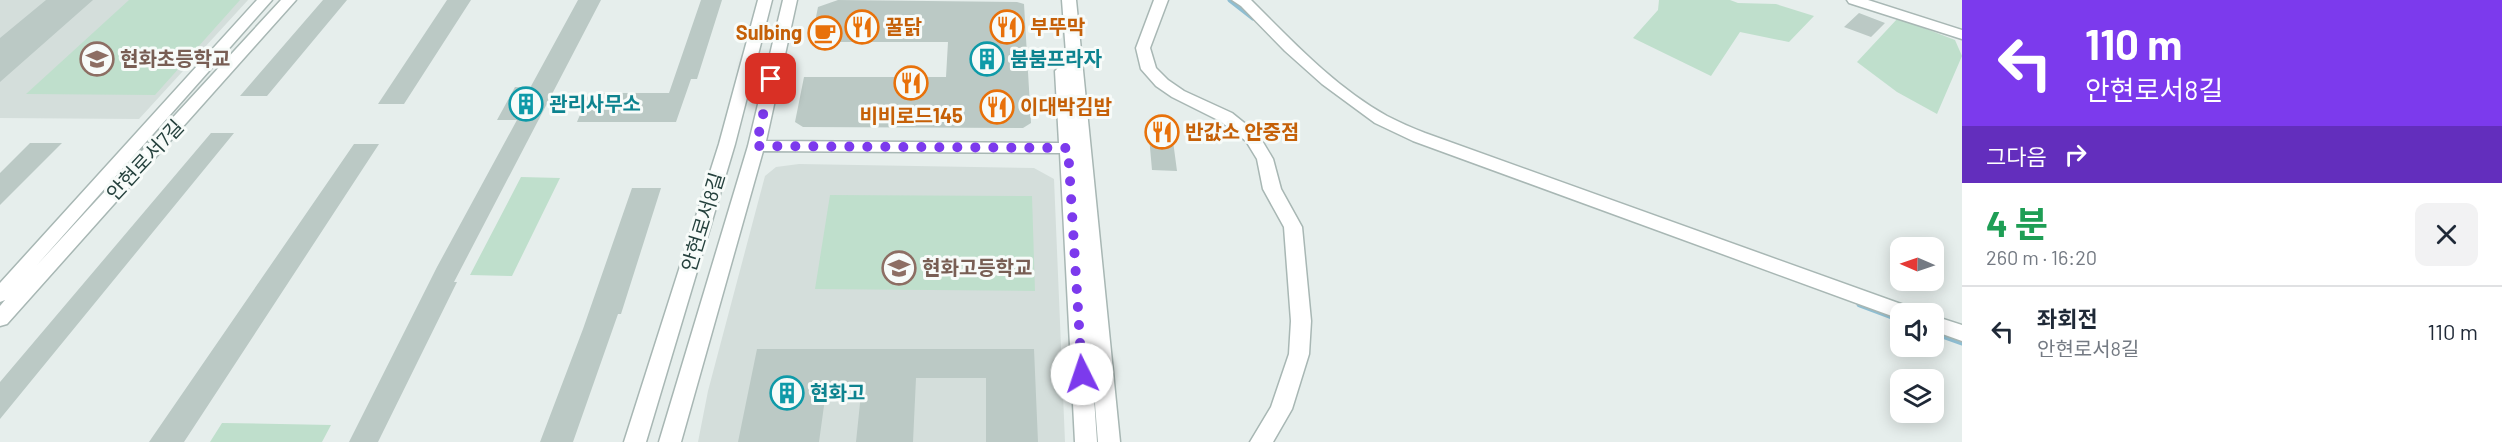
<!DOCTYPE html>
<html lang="ko">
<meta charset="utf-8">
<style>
:root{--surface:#fff;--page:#f2f2f3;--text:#1f2937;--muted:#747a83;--line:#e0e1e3}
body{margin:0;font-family:Barlow,"Noto Sans KR",sans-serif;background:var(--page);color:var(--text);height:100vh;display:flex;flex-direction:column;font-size:22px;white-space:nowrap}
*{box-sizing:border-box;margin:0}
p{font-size:20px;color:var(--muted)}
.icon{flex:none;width:33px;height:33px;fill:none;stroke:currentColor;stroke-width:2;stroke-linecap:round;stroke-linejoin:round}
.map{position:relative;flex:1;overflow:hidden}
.sheet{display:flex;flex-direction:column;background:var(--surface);width:540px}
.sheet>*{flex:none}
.banner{background:#7c3aed;color:#fff;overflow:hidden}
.needle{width:39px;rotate:272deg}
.controls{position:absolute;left:1890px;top:237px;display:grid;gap:12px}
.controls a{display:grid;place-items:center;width:54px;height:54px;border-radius:12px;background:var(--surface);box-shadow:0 3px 15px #0003;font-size:30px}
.pin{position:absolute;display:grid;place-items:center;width:51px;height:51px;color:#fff;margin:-26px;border-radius:12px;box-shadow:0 3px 9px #0006}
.me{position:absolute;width:66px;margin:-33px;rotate:356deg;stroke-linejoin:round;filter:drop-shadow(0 0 4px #0008)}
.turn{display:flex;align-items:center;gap:21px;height:126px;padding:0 24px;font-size:27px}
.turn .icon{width:78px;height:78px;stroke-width:2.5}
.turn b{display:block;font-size:42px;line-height:51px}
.then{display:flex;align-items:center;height:57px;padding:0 24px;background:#0003;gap:12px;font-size:22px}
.round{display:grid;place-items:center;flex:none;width:63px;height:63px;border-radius:12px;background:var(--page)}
.headline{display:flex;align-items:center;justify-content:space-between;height:102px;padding:0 24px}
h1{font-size:36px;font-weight:700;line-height:45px;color:#1e9e55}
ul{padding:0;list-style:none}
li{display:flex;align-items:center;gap:18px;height:90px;padding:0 24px;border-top:2px solid var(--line)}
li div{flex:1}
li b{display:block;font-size:22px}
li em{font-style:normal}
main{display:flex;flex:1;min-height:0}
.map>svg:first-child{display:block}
</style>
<main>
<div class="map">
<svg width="1962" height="442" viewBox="0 0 1962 442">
<rect width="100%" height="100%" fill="#e6eeec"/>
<!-- built -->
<path fill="#d4dedb" d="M0,0H248L139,119L0,118Z
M799,164L1034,168L1054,179L1065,442H698L708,391L765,176L776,167Z"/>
<!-- green -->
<path fill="#bfdfcc" d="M129,0H240L155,95L26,94Z
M1659,0H1730L1738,3L1776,4L1814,16L1789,42L1740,32L1711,76L1633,38L1658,10Z
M1898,18L1955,40L1962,56L1937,114L1897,92L1857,62Z
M521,177L560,178L512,276L470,275Z
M830,195L1032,196L1035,291L815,289Z
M222,423L331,425L322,442H210Z"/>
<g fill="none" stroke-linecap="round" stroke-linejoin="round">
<!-- stream-far1 -->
<path stroke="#8fbed2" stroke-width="5" d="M1230,0L1253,18"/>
<!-- stream -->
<path stroke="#8fbed2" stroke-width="7" d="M1860,304L1900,319
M1934,332L1962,342"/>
</g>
<!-- building -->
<path fill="#bbc9c5" d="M46,0H93L0,82V38Z
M323,0H347L267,96H240Z
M447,0H471L404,104H378Z
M578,0H601L454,282H457L378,442H349L437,267L517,120H497L515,87L530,88Z
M701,0H722L697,79H691L676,122H577L589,93H669Z
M838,0L1017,2L1024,4L1031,123L1023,128L803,127L795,122L804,77H946L948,42H811L818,7Z
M1859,13L1885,23L1871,37L1844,27Z
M1148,125L1171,126L1177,171L1152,170Z
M211,133H234L0,419V382Z
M30,143H62L0,205V173Z
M354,144H379L184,442H149Z
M632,188H661L621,314H618L573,442H540L583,329Z
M757,349H1034L1038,442H986V378H916L913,442H856L862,384H827L819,442H738Z"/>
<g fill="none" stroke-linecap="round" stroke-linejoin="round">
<!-- minor casing -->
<g stroke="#a8b7b4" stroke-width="3">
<path id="minor" d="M257,0H272L37,265L281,0H296L7,324L0,326V306L5,300L0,302V283Z
M758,0H772L735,144L646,442H624L719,144Z
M783,0H797L766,141L1059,143L1055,71L1058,68L1067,67L1062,0H1076L1120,442H1098L1090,340L1097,442H1075L1060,153L763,151L681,442H659L748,146Z
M1154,0H1168L1150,48L1156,68L1168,80L1184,91L1232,113L1258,134L1273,159L1281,189L1302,227L1311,321L1309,354L1292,409L1273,442H1250L1271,407L1289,354L1291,321L1284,227L1263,189L1257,159L1246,141L1220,121L1172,97L1156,86L1141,69L1136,48Z
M1232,0H1251C1293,42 1335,87 1387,116C1399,122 1412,128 1425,133L1915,309L1918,314H1900V319L1413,141L1375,123L1322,84L1285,51L1241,6Z
M1847,0H1868L1962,30V39L1849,3Z
M1934,316L1962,325V341L1934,331Z"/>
</g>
<!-- minor -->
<use href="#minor" fill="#fff" fill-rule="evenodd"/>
</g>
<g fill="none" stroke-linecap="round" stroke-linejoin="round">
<!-- route -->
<path stroke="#7c3aed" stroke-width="10" stroke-dasharray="0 18" d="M771,79L756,146L1068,148L1082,374"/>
</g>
<!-- icons -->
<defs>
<g id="restaurant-ring" transform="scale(1.725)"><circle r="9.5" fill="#f7fbf9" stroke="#e8710a" stroke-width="1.5"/><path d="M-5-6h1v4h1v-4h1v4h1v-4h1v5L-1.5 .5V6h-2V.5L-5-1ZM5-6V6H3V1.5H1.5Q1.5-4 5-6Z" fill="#e8710a"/></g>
<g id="cafe-ring" transform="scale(1.725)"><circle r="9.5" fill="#f7fbf9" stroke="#e8710a" stroke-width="1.5"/><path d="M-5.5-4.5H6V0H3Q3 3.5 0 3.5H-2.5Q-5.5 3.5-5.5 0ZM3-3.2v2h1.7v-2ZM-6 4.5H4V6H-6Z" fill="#e8710a"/></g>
<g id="school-ring" transform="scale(1.725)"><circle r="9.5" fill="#f7fbf9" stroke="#8d6e63" stroke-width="1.5"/><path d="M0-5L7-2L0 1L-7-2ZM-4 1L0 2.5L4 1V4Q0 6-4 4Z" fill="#8d6e63"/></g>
<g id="building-ring" transform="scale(1.725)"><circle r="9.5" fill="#f7fbf9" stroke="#0f9aa8" stroke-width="1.5"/><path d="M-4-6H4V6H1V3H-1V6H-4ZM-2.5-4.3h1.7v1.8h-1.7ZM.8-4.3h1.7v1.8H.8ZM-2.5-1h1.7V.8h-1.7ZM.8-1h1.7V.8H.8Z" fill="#0f9aa8"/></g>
</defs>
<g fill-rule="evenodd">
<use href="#restaurant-ring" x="862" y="27"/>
<use href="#restaurant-ring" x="1007" y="27"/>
<use href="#cafe-ring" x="825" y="33"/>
<use href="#school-ring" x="97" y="59"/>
<use href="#building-ring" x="987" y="59"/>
<use href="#restaurant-ring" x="911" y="83"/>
<use href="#building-ring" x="526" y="104"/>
<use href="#restaurant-ring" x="997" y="107"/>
<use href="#restaurant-ring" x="1162" y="132"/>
<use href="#school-ring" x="899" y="268"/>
<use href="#building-ring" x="787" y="393"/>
</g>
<g text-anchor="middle" stroke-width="6" stroke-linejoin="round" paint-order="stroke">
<!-- food labels -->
<g font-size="20" font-weight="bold" fill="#c56008" stroke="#f7fbf9" text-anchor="start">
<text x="885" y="34">꿀닭</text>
<text x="1030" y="34">부뚜막</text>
<text x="802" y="40" text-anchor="end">Sulbing</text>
<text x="1020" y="114">이대박김밥</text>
<text x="911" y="123" text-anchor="middle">비비로드145</text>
<text x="1185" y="139">반값소 안중점</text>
</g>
<!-- education labels -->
<g font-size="20" font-weight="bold" fill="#785e54" stroke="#f7fbf9" text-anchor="start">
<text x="120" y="66">현화초등학교</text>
<text x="922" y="275">현화고등학교</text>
</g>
<!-- culture labels -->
<g font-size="20" font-weight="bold" fill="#0d838f" stroke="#f7fbf9" text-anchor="start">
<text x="1010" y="66">붐붐프라자</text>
<text x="549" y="111">관리사무소</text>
<text x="810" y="400">현화고</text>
</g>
<!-- street labels -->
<g font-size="20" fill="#25413d" stroke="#f7fbf9">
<text transform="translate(145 160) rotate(-47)" y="7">안현로서7길</text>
<text transform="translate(703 222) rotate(-73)" y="7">안현로서8길</text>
</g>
</g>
</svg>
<div class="controls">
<a><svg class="needle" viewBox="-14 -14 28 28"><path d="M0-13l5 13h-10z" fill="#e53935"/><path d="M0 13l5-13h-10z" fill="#747a83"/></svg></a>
<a><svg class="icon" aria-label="sound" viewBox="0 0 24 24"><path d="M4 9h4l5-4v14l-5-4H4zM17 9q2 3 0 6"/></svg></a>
<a><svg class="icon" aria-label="layers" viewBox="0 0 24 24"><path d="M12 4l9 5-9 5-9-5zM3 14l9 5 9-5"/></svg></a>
</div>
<div class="pin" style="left:771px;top:79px;background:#d93025"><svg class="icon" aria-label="arrive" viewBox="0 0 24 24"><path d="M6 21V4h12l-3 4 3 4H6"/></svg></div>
<svg class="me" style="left:1082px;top:374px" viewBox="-20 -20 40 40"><circle r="19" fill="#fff"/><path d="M0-13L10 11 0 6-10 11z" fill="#7c3aed"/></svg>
</div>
<section class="sheet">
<div class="banner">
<div class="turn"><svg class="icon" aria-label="left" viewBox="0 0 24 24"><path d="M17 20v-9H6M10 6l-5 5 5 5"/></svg><div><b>110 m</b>안현로서8길</div></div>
<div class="then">그다음<svg class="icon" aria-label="right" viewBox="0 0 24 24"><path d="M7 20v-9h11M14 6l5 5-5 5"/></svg></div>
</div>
<div class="headline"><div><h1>4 분</h1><p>260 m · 16:20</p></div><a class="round"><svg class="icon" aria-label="close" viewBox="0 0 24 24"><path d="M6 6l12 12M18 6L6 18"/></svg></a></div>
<ul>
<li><svg class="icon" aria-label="left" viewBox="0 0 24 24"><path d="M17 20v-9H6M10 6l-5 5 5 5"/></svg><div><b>좌회전</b><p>안현로서8길</p></div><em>110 m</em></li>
</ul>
</section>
</main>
